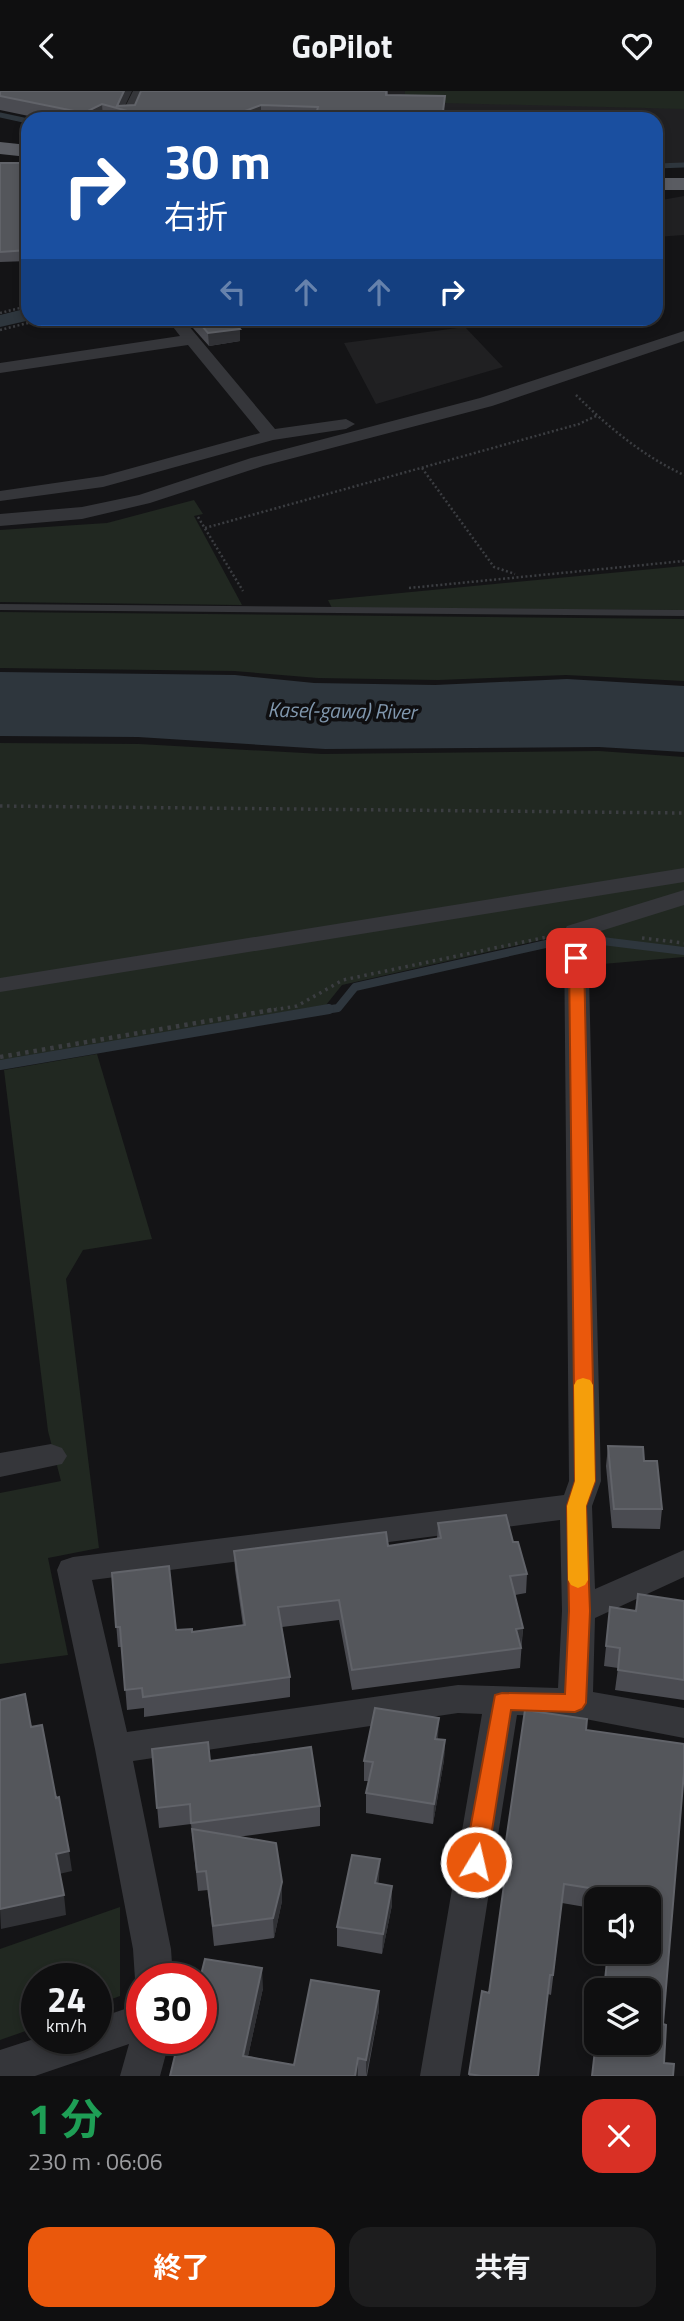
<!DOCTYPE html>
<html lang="ja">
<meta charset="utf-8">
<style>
:root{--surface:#0f0f10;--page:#1d1d1e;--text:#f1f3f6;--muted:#9b9c9f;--line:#2f2f30;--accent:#ea580c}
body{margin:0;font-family:"Titillium Web","Noto Sans JP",sans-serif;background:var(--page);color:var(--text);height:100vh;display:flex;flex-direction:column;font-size:26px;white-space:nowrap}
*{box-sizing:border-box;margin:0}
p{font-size:23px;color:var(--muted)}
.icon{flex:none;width:38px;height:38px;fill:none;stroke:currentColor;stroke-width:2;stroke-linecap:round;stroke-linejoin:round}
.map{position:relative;height:1985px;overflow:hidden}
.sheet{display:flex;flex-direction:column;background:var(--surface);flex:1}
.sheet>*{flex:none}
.top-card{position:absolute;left:21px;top:21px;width:642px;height:214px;border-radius:21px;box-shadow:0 4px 10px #0003,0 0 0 2px var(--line);background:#1a4fa0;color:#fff;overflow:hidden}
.controls{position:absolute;left:584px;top:1796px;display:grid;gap:14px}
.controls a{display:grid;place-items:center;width:77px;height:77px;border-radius:14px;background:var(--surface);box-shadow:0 4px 10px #0003,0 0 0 2px var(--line);font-size:35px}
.speed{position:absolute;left:21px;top:1872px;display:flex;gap:14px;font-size:35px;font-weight:700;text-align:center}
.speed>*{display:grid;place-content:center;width:91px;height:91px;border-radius:50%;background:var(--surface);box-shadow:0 4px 10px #0003,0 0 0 2px var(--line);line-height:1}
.speed small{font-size:18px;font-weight:400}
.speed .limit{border:10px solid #d22;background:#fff;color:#111}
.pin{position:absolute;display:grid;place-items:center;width:60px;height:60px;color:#fff;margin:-30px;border-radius:14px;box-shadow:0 4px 10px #0006}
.me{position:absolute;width:77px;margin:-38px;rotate:9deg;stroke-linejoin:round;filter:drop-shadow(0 0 5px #0008)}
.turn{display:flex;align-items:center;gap:24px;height:147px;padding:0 28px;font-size:32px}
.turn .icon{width:91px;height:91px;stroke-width:2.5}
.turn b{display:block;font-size:49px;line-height:60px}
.lanes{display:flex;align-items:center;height:66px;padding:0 28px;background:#0003;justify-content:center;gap:35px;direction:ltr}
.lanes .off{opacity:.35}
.round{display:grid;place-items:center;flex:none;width:74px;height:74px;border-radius:21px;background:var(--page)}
.headline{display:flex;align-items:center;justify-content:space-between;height:119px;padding:0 28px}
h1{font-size:42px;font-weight:700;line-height:52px;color:#1e9e55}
.primary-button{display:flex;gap:14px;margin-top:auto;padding:14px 28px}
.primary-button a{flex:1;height:80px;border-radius:21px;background:var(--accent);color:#fff;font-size:28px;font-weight:700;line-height:80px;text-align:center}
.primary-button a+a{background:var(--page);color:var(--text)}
header{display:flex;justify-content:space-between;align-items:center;height:91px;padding:0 28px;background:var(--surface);font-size:32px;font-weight:700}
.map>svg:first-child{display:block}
</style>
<header><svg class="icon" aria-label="back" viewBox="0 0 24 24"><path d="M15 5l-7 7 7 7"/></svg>GoPilot<svg class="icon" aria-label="heart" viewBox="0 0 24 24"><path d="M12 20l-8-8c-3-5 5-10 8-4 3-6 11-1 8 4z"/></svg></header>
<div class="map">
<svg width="684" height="1985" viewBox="0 0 684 1985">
<rect width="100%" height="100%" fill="#141416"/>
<!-- built -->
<path fill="#202022" d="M146,0H684V72L656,73V28H196Z
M684,105V144L656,146V110Z
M465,236L503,276L376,313L344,252Z"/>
<!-- green -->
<path fill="#212821" d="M405,0H684V18L404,11Z
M194,409L203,423L194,425L242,514L0,511V439L107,432Z
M684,475V519L332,517L328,509Z
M0,521L684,528V590L566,584L438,589L318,587L234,580L0,577Z
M0,652L139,653L322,663L599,660L684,666V866L591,874L563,844L342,894L326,914L0,970Z
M97,963L152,1148L83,1159L66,1188L99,1457L48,1467L68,1564L0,1573V1402L61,1390L48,1340L4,979Z
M120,1816V1905L96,1914V1888H37V1936L0,1949V1858Z"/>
<!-- water -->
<path fill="#2e363d" d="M0,581L235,584L314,592L435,594L567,588L684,595V661L599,656L325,658L138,646L0,645Z"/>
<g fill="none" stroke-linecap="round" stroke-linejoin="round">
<!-- stream-far2 -->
<path stroke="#2e363d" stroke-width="5" d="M0,24L28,30
M656,75L684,74"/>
<!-- stream-far1 -->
<path stroke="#2e363d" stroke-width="8" d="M586,848L684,860
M319,920L338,917L355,896L568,848"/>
<!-- stream -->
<path stroke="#2e363d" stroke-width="10" d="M0,974L329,918"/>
<!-- canal -->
<path fill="#2e363d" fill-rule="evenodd" d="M28,217V228H35L0,236V224Z"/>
<!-- path-far2 -->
<path stroke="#3b3d41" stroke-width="2.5" stroke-dasharray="2 2.5" stroke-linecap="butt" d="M0,222L28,215
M0,239L44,228
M576,304C608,336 643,365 684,384
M422,377L494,476L515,483
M198,426L243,500
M205,437L579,333L596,325
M409,497L684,470"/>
<!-- path-far1 -->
<path stroke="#3b3d41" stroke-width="3.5" stroke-dasharray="2.5 4.5" stroke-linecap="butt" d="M0,715L684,722
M642,847L684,852
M267,920L297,915L343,889L547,846"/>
<!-- path -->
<path stroke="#3b3d41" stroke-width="4.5" stroke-dasharray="3.5 5" stroke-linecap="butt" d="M0,966L277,918"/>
<!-- service -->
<path fill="#35363a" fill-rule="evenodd" d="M0,513L684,519V525L0,519Z"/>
<!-- minor -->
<path fill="#35363a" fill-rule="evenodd" d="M133,0H145L133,28H119Z
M167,228H183L275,338L346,328L355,333L346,338L273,349L103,396L0,410V400L103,385L260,342L188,254L0,282V272L180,245Z
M684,240V250L492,315L263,375L150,412L82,428L0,435V423L82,416L139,404L251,367L480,307Z
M684,777V791L0,901V887Z
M684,799V814L588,844L601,1390L592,1415L595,1498L684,1459V1486L595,1527L593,1601L684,1617V1647L575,1626L517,1624L460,1985H420L482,1623L458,1622L133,1670L171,1858L173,1888H142L140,1900L135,1888L133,1858L95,1658L57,1479L61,1470L73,1466L564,1404L569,1390L564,840L567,835ZM560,1429L562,1520L558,1597L458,1594L127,1641L92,1489Z
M51,1353L62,1357L67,1365L62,1373L0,1386V1362Z
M142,1912V1948H170L160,1985H120L129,1953L35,1985H0V1959L37,1947L96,1948V1928Z"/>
<!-- trunk -->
<path fill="#5a5c62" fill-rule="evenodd" d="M0,51L28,54V66L0,63Z
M656,87H684V99H656Z"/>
</g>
<!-- wall -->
<path fill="#4a4b51" d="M0,0L125,15L135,14L141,0H388V4L445,19L443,28H43L0,19Z
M0,72H28V170L0,171Z
M185,228H231L240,250L209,255Z
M608,1355L644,1370L662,1418L660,1438L612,1437L606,1375Z
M438,1432L513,1451L527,1483L526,1502L515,1504L523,1537L520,1577L352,1599L339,1529L282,1536L290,1586V1606L144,1626V1617L127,1619L122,1556H118L112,1482L176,1539L192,1541L243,1535L235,1479L234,1460L388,1455L437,1448Z
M684,1507V1609L615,1599L618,1577L604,1575L610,1516L636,1520L684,1510Z
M525,1619L587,1628L586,1639L684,1653V1681L663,1933L666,1934L664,1972L674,1973L673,1985H592L597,1938V1951H649V1899H604L608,1860H649V1808H597V1818L562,1812L551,1904L548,1903L538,1985H469L482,1900L489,1902L505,1784L502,1783L504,1764Z
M438,1649H445L444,1669L433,1733L366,1722V1702L369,1690H364V1670Z
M152,1658L210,1670L320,1715V1735L237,1746L282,1791V1810L274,1847L214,1855L208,1799L198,1800L191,1733L159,1737Z
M380,1768L378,1792L392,1795V1814L382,1863L337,1855V1836Z
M263,1897L248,1965L294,1974L379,1919L367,1985H170L178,1948H201Z"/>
<!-- shaded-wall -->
<path fill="#303135" d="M124,0H132L123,19L117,15Z
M102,13L103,28H84V22Z
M261,14V28H224Z
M240,238V250L209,255L208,242Z
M523,1537L521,1556L516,1538Z
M439,1627L438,1647L434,1668L435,1648Z
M445,1649L444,1669L433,1733L434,1713Z
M69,1760L72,1780L59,1783L56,1763Z
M380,1768L379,1788L374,1811L375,1792Z
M282,1791V1810L274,1847L273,1827Z
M392,1795V1814L382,1863L383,1843Z
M64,1804L66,1824L1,1838L0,1818Z
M262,1877L263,1897L244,1984L243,1965Z
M379,1900V1919L366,1985V1969Z
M358,1967V1985H355Z"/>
<!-- building -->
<path fill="#54565b" stroke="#616369" stroke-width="2" d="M0,0H124L117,15L135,14L141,0H386V4L445,5L442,28H315L318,16L261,14L224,28H157L102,13L84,22L0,5Z
M0,72H28V159L0,161Z
M196,228H231L240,238L208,242Z
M608,1355L643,1356L644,1370H657L662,1418H614Z
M506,1424L513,1451H518L527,1483L510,1485L523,1537L516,1538L521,1557L352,1579L339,1509L278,1516L290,1586L143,1606L142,1597L125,1599L120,1536H116L112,1482L169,1475L176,1539L192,1538V1541L245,1534L234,1460L386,1441L388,1455L441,1447L438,1432Z
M638,1503L684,1510V1589L618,1579L620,1557L606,1555L610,1516L636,1520Z
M25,1603L31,1636L42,1634L56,1707L59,1706L69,1760L56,1763L64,1804L0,1818V1609Z
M375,1617L439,1627L435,1648L445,1649L434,1713L366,1702L373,1671L364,1670Z
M525,1619L587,1628L586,1639L684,1653V1681L663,1933L666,1934L664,1972L674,1973L673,1985H592L597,1942V1951H649V1899H604L608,1860H649V1808H614L615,1801L564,1793L553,1884H550L538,1985H481L469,1983L482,1900L489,1902L508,1765L504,1764Z
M208,1651L210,1670L311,1656L320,1715L191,1732L190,1713L157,1717L152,1658Z
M192,1738L276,1752L282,1791L273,1827L213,1835L206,1780L197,1781Z
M352,1764L380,1768L375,1792L392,1795L383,1843L337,1836Z
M205,1868L262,1877L243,1965L294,1974L311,1889L379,1900L366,1969L358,1967L355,1985H170L179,1948H201V1888H190L192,1882L201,1884Z"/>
<!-- route -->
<path fill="#ea580c" stroke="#983908" stroke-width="2" d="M576,863L584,867L595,1390L586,1415L590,1520L586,1612L582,1618L575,1621L511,1619L487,1771L484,1778L476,1781L468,1778L464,1771L495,1604L502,1602L565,1603L569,1520L567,1415L575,1390L569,867Z"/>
<!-- slow -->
<path fill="#f59e0b" d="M583,1287L590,1289L593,1294L595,1390L586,1415L588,1489L585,1494L578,1497L571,1494L568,1489L567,1415L575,1390L574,1294L577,1289Z"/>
<g text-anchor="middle" stroke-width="7" stroke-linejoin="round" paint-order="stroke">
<!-- water labels -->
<g font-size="21" font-style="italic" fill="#8097ad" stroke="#0f0f11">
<text transform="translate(342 620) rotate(1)" y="7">Kase(-gawa) River</text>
</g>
</g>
</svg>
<div class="controls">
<a><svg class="icon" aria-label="sound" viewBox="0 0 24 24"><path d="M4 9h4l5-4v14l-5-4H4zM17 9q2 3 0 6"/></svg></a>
<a><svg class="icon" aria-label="layers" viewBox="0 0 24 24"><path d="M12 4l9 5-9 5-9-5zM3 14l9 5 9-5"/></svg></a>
</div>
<div class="speed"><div>24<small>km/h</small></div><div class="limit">30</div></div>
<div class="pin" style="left:576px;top:867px;background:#d93025"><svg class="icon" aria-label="arrive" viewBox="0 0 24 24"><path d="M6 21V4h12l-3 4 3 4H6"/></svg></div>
<svg class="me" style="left:476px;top:1771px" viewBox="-20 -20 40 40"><circle r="17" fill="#ea580c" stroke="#fff" stroke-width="3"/><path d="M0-11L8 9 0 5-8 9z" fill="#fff"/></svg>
<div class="top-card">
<div class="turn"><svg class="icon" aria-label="right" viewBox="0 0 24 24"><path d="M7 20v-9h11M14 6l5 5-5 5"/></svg><div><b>30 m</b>右折</div></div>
<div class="lanes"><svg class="icon off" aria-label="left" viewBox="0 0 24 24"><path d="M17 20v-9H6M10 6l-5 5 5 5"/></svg><svg class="icon off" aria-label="ahead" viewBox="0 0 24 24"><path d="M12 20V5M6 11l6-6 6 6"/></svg><svg class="icon off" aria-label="ahead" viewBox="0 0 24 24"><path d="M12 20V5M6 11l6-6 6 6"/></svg><svg class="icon" aria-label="right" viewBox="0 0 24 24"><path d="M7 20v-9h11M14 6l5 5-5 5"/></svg></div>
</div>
</div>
<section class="sheet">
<div class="headline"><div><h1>1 分</h1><p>230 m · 06:06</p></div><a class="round" style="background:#d93025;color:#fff"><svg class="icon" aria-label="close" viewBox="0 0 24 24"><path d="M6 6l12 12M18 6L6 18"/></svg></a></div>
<div class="primary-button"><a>終了</a><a>共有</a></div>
</section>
